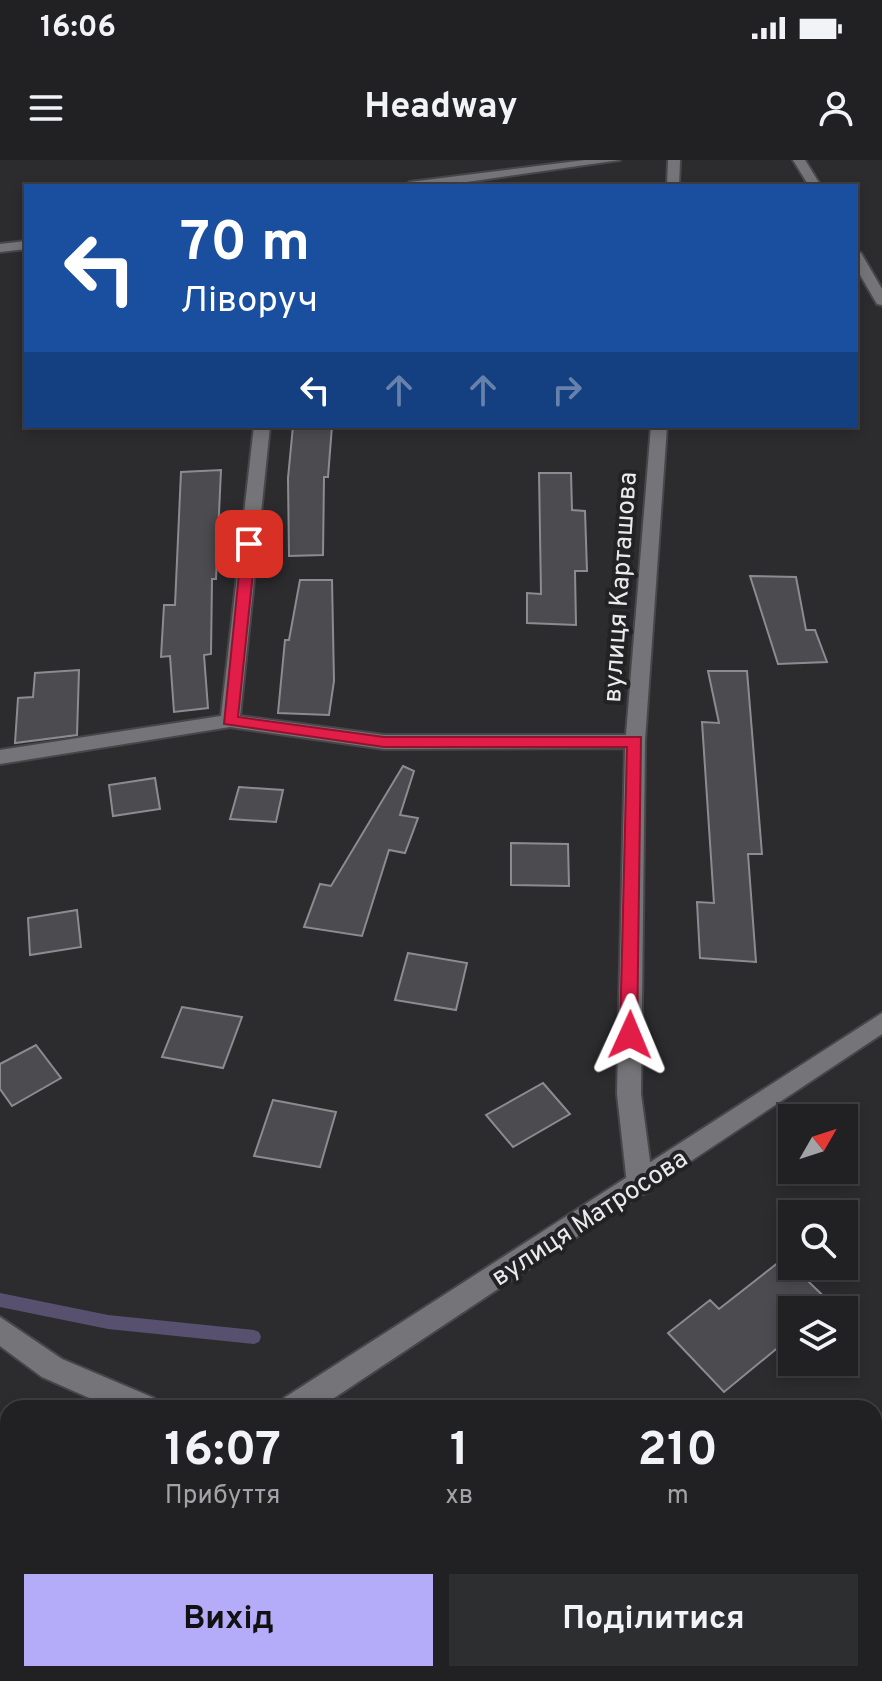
<!DOCTYPE html>
<html lang="uk">
<meta charset="utf-8">
<style>
:root{--surface:#212123;--page:#2d2e30;--text:#f1f3f6;--muted:#a2a3a6;--line:#3e3e41;--accent:#b4acf9}
body{margin:0;font-family:Overpass,sans-serif;background:var(--page);color:var(--text);height:100vh;display:flex;flex-direction:column;font-size:30px;white-space:nowrap}
*{box-sizing:border-box;margin:0}
p{font-size:26px;color:var(--muted)}
.icon{flex:none;width:44px;height:44px;fill:none;stroke:currentColor;stroke-width:2;stroke-linecap:round;stroke-linejoin:round}
.map{position:relative;flex:1;overflow:hidden}
.details{position:absolute;left:0px;top:1240px;width:882px;height:282px;display:flex;flex-direction:column;background:var(--surface);border-radius:24px 24px 0 0;box-shadow:0 4px 12px #0003,0 0 0 2px var(--line)}
.details>*{flex:none}
.guide{position:absolute;left:24px;top:24px;width:834px;height:244px;border-radius:0px;box-shadow:0 4px 12px #0003,0 0 0 2px var(--line);background:#1a4fa0;color:#fff;overflow:hidden}
.needle{width:52px;rotate:51deg}
.fabs{position:absolute;left:778px;top:944px;display:grid;gap:16px}
.fabs a{display:grid;place-items:center;width:80px;height:80px;border-radius:0px;background:var(--surface);box-shadow:0 4px 12px #0003,0 0 0 2px var(--line);font-size:40px}
.pin{position:absolute;display:grid;place-items:center;width:68px;height:68px;color:#fff;margin:-34px;border-radius:16px;box-shadow:0 4px 12px #0006}
.me{position:absolute;width:88px;margin:-44px;rotate:1deg;stroke-linejoin:round;filter:drop-shadow(0 0 6px #0008)}
.turn{display:flex;align-items:center;gap:28px;height:168px;padding:0 24px;font-size:36px}
.turn .icon{width:104px;height:104px;stroke-width:2.5}
.turn b{display:block;font-size:56px;line-height:68px}
.lanes{display:flex;align-items:center;height:76px;padding:0 24px;background:#0003;justify-content:center;gap:40px;direction:ltr}
.lanes .off{opacity:.35}
.eta{display:flex;justify-content:space-evenly;align-items:center;height:136px;text-align:center}
.eta b{font-size:48px;font-weight:700;line-height:56px}
.primary-button{display:flex;gap:16px;margin-top:auto;padding:16px 24px}
.primary-button a{flex:1;height:92px;border-radius:0px;background:var(--accent);color:#111;font-size:32px;font-weight:700;line-height:92px;text-align:center}
.primary-button a+a{background:var(--page);color:var(--text)}
.status{display:flex;justify-content:space-between;align-items:center;height:56px;padding:0 40px;background:var(--surface);direction:ltr}
.status svg{height:22px;fill:currentColor}
header{display:flex;justify-content:space-between;align-items:center;height:104px;padding:0 24px;background:var(--surface);font-size:36px;font-weight:700}
.map>svg:first-child{display:block}
</style>
<div class="status"><b>16:06</b><svg viewBox="0 0 49 12"><path d="M0 12V9h3v3zM5 12V6h3v6zM10 12V3h3v9zM15 12V0h3v12zM26 1h20v11H26zM47 4h2v5h-2z"/></svg></div>
<header><svg class="icon" aria-label="menu" viewBox="0 0 24 24"><path d="M4 6h16M4 12h16M4 18h16"/></svg>Headway<svg class="icon" aria-label="person" viewBox="0 0 24 24"><circle cx="12" cy="8" r="4"/><path d="M4 21q1-7 8-7t8 7"/></svg></header>
<div class="map">
<svg width="882" height="1521" viewBox="0 0 882 1521">
<rect width="100%" height="100%" fill="#2c2c2f"/>
<g fill="none" stroke-linecap="round" stroke-linejoin="round">
<!-- stream -->
<path fill="#57516f" fill-rule="evenodd" d="M0,1133L108,1155L254,1170L259,1172L261,1177L259,1182L254,1184L108,1169L0,1147Z
M874,1489L882,1494V1515L874,1510Z"/>
</g>
<!-- building -->
<path fill="#4c4c50" stroke="#8c8c90" stroke-width="2" d="M293,266H332L328,317H324L323,395L289,396L288,318Z
M221,310L216,419H212L211,494L204,495L208,548L174,552L170,496L161,497L164,445H175L181,312Z
M539,313H571L572,350L585,351L587,411H575L576,465L527,463V433L541,434Z
M750,416L796,417L806,470H815L827,502L778,504Z
M300,420H332L334,521L329,555L278,553L285,480H289Z
M79,510L77,575L15,583L18,538L33,537L35,513Z
M708,511H747L762,694H748L756,802L700,798L697,742L714,743L702,562L719,563Z
M403,606L414,611L400,655L418,658L405,693L389,690L362,776L304,767L320,724L331,726Z
M155,618L160,649L113,656L109,625Z
M239,627L283,630L276,662L230,659Z
M511,683L568,684L569,726L511,725Z
M77,750L81,787L30,795L28,758Z
M408,793L467,803L456,850L395,840Z
M182,847L242,857L223,908L162,897Z
M36,885L61,918L12,946L0,929V904Z
M543,923L570,954L513,987L486,955Z
M273,940L336,952L320,1007L254,996Z
M784,1098L838,1150H792V1176L724,1232L668,1173L710,1140L719,1149Z"/>
<g fill="none" stroke-linecap="round" stroke-linejoin="round">
<!-- minor casing -->
<g stroke="#47474a" stroke-width="4">
<path id="minor" d="M585,0H620L439,26H404L410,22Z
M668,0H680L679,26H667Z
M793,0H805L821,26H809Z
M26,81V89L0,92V84Z
M856,92L861,93L882,129V145L877,144L856,108Z
M254,266H270L240,556L384,575H626L651,266H667L645,581L641,934L653,1024L649,1032L640,1035L631,1032L627,1024L617,934L625,588L384,589L230,567L0,604V590L221,556Z
M0,1157L62,1199L154,1238L158,1248H112L42,1217L0,1186Z
M302,1514H334L335,1521H303Z
M429,1514H462L465,1521H432Z"/>
</g>
<!-- tertiary casing -->
<g stroke="#47474a" stroke-width="4">
<path id="tertiary" d="M882,853V874L319,1248H280L284,1238Z
M8,1422V1454L0,1457V1425Z"/>
</g>
<!-- minor -->
<use href="#minor" fill="#757579" fill-rule="evenodd"/>
<!-- tertiary -->
<use href="#tertiary" fill="#757579" fill-rule="evenodd"/>
</g>
<!-- route -->
<path fill="#e11d48" stroke="#92132f" stroke-width="2" d="M249,380L256,384L238,557L384,577H641L637,880H623L620,875L627,587H384L224,564L242,384Z"/>
<g text-anchor="middle" stroke-width="8" stroke-linejoin="round" paint-order="stroke">
<!-- street labels -->
<g font-size="26" fill="#eaeaec" stroke="#222225">
<text transform="translate(619 427) rotate(-86)" y="9">вулиця Карташова</text>
<text transform="translate(589 1057) rotate(-33)" y="9">вулиця Матросова</text>
</g>
</g>
</svg>
<div class="fabs">
<a><svg class="needle" viewBox="-14 -14 28 28"><path d="M0-13l5 13h-10z" fill="#e53935"/><path d="M0 13l5-13h-10z" fill="#a2a3a6"/></svg></a>
<a><svg class="icon" aria-label="search" viewBox="0 0 24 24"><circle cx="10" cy="10" r="6"/><path d="M15 15l6 6"/></svg></a>
<a><svg class="icon" aria-label="layers" viewBox="0 0 24 24"><path d="M12 4l9 5-9 5-9-5zM3 14l9 5 9-5"/></svg></a>
</div>
<div class="pin" style="left:249px;top:384px;background:#d93025"><svg class="icon" aria-label="arrive" viewBox="0 0 24 24"><path d="M6 21V4h12l-3 4 3 4H6"/></svg></div>
<svg class="me" style="left:630px;top:875px" viewBox="-20 -20 40 40"><path d="M0-17L14 15 0 8-14 15z" fill="#e11d48" stroke="#fff" stroke-width="4"/></svg>
<div class="guide">
<div class="turn"><svg class="icon" aria-label="left" viewBox="0 0 24 24"><path d="M17 20v-9H6M10 6l-5 5 5 5"/></svg><div><b>70 m</b>Ліворуч</div></div>
<div class="lanes"><svg class="icon" aria-label="left" viewBox="0 0 24 24"><path d="M17 20v-9H6M10 6l-5 5 5 5"/></svg><svg class="icon off" aria-label="ahead" viewBox="0 0 24 24"><path d="M12 20V5M6 11l6-6 6 6"/></svg><svg class="icon off" aria-label="ahead" viewBox="0 0 24 24"><path d="M12 20V5M6 11l6-6 6 6"/></svg><svg class="icon off" aria-label="right" viewBox="0 0 24 24"><path d="M7 20v-9h11M14 6l5 5-5 5"/></svg></div>
</div>
<section class="details">
<div class="eta">
<div><b>16:07</b><p>Прибуття</p></div>
<div><b>1</b><p>хв</p></div>
<div><b>210</b><p>m</p></div>
</div>
<div class="primary-button"><a>Вихід</a><a>Поділитися</a></div>
</section>
</div>
